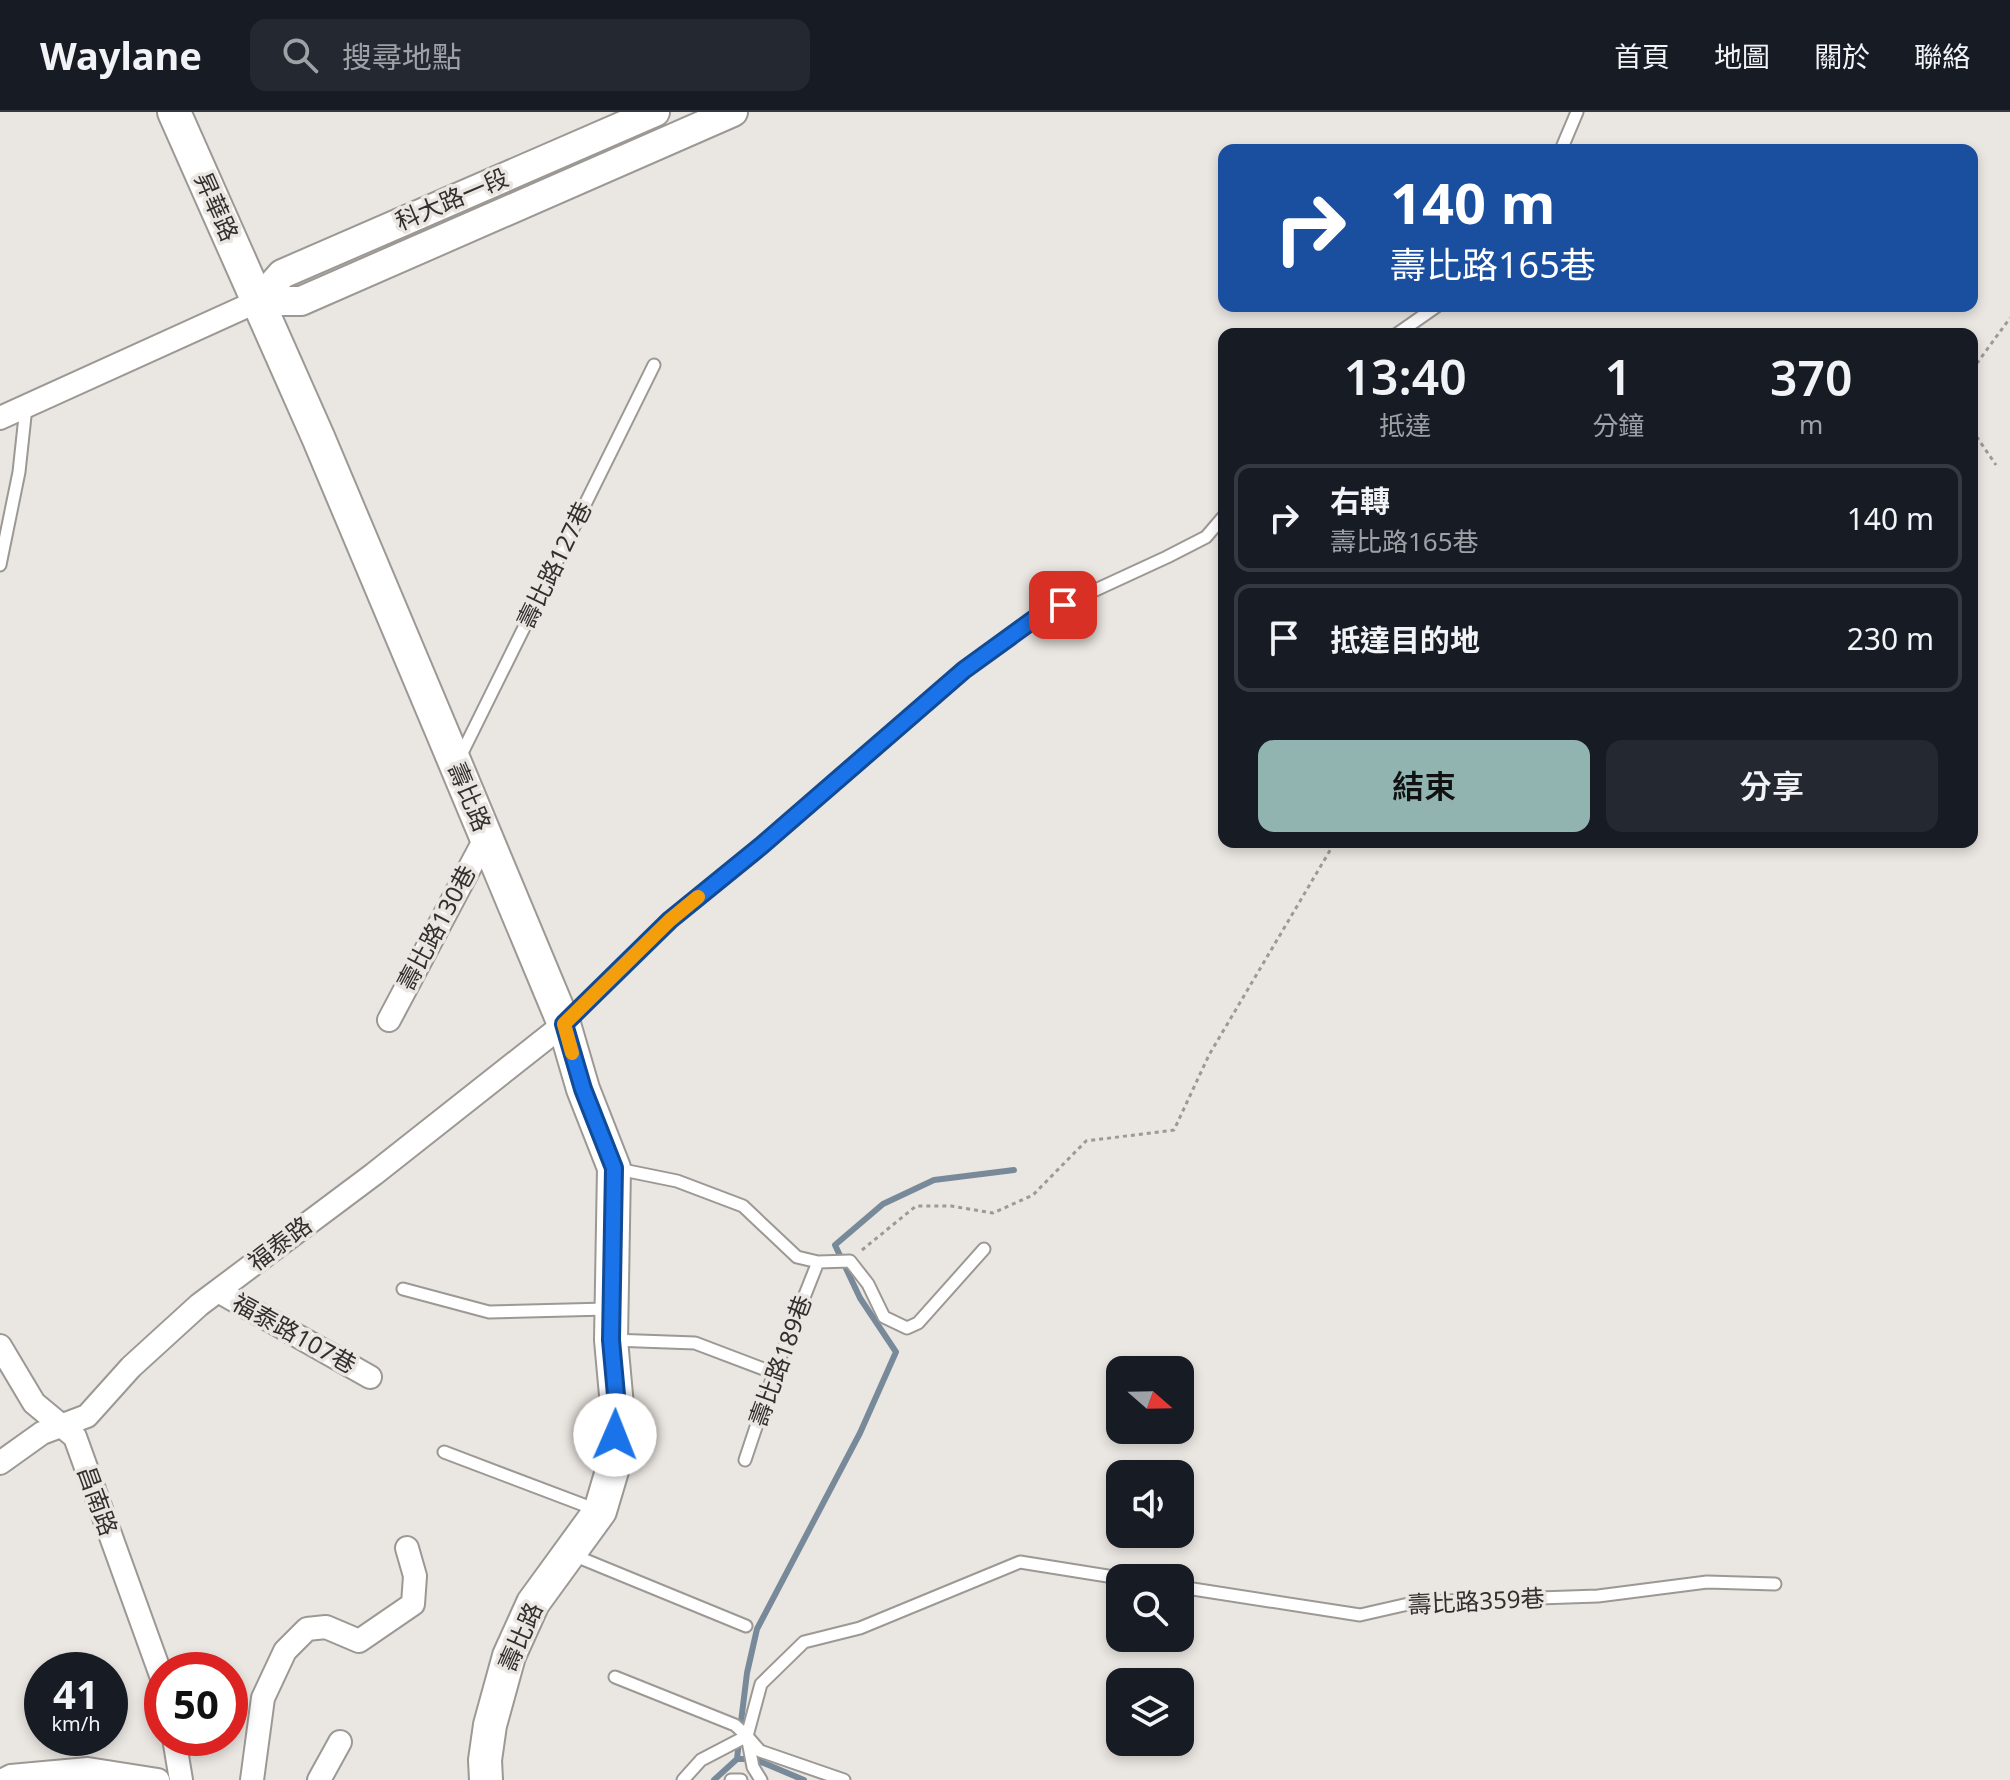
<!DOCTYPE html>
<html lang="zh-TW">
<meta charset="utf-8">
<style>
:root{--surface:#171b24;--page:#242831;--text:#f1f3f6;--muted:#9ea1a6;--line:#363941;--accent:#92b4b0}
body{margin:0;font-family:"Noto Sans","Noto Sans TC",sans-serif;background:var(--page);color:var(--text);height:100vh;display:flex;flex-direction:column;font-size:30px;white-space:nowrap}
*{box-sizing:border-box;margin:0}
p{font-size:26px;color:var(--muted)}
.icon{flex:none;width:44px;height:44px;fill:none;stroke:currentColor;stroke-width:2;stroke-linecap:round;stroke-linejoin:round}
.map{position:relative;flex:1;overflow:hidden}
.sheet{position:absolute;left:1218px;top:216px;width:760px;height:520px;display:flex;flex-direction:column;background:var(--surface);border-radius:16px;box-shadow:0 4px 12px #0003}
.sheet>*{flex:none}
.hud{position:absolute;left:1218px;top:32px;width:760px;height:168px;border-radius:16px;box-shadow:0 4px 12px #0003;background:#1a4fa0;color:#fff;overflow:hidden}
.needle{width:52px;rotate:110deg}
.buttons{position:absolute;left:1106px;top:1244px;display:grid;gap:16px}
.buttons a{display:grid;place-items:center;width:88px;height:88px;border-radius:16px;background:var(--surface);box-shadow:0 4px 12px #0003;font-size:40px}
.speed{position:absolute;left:24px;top:1540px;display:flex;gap:16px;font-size:40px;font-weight:700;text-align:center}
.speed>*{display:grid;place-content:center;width:104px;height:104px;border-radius:50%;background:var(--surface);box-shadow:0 4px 12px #0003;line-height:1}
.speed small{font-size:20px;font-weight:400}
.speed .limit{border:12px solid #d22;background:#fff;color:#111}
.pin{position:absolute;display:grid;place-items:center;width:68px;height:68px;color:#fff;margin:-34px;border-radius:16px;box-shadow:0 4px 12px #0006}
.me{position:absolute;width:88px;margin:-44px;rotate:1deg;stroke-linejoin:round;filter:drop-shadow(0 0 6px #0008)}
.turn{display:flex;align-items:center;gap:28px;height:168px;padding:0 40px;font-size:36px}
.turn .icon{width:104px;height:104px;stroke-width:2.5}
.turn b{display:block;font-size:56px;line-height:68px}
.eta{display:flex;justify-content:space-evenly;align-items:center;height:136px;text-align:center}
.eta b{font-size:48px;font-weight:600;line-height:56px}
.primary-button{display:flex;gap:16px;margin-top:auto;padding:16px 40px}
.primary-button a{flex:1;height:92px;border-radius:16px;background:var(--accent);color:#111;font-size:32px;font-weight:600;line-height:92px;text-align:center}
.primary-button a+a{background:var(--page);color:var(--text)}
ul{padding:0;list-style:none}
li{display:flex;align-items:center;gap:24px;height:108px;margin:0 16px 12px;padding:0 24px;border:4px solid var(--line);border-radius:16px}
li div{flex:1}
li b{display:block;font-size:30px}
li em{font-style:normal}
header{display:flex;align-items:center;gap:48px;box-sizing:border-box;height:112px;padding:0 40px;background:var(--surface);border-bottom:2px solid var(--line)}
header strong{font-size:38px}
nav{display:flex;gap:44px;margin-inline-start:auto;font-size:28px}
.search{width:560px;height:72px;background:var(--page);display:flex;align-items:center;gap:20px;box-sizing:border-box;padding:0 28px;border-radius:16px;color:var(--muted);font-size:30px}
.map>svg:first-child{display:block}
</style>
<header>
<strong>Waylane</strong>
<div class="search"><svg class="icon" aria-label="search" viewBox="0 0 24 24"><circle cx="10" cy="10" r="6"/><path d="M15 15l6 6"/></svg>搜尋地點</div>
<nav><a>首頁</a><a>地圖</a><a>關於</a><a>聯絡</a></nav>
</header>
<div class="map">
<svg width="2010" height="1668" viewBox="0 0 2010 1668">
<rect width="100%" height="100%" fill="#eae6e1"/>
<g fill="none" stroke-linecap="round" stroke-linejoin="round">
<!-- stream -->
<path stroke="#788a9a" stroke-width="6" d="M740,1618L747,1561L757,1517L860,1321L896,1240L860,1186L835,1133L883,1092L934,1068L1014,1058
M737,1647L739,1629
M737,1647H754L804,1668
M714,1668L737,1647"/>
<!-- service casing -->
<g stroke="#9c9894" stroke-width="15">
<path id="service" d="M1561,38L1577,0
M1397,222L1437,194
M0,453L19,360L26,295
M459,647L654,253
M567,909L670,808L761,734L964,558L1037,505L1167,445L1206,425L1224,404
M618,1057L677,1069L743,1094L797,1145L818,1150L850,1149L868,1172L884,1205L907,1216L918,1211L984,1137
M403,1177L489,1200L607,1197
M612,1228L695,1231L774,1261
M444,1340L597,1398
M745,1348L774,1261L818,1150
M573,1443L746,1514
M1180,1475L1360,1503L1417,1490L1598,1484L1707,1470L1775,1472
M615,1565L735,1613L747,1624
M683,1668L701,1648L747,1624L760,1639L844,1668
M731,1668H741
M761,1668L753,1655L747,1624L761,1572L804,1530L860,1516L1020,1450L1120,1466"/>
</g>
<!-- minor casing -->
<g stroke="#9c9894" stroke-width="26">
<path id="minor" d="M0,306L258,189
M389,908L486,725
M218,1179L370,1265
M0,1234L34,1291L75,1325L162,1566
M0,1351L42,1321L87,1304L131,1255L199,1193L374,1062L564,912
M174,1626L181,1668
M3,1668L11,1664L88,1657L158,1668
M252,1668L263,1586L285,1539L307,1517L326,1515L359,1529L413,1492L415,1464L407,1436
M319,1668L340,1630"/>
</g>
<!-- tertiary casing -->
<g stroke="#9c9894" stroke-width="32">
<path id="tertiary" d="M258,189H301L733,0
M258,189L282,162L655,0"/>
</g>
<!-- secondary casing -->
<g stroke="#9c9894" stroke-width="36">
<path id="secondary" d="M174,0L318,325L443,622L564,912L583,977L614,1056L611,1228L617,1294L614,1352L600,1399L533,1491L509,1544L490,1613L485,1648L486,1668"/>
</g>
<!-- path -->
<path stroke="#9c9996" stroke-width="3" stroke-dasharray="4 4" stroke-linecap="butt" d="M1972,258L2010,206
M1972,318L1996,353
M862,1138L916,1094H951L993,1101L1033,1083L1086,1029L1174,1018L1209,943L1335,730"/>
<!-- service -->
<use href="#service" stroke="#fff" stroke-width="11"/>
<!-- minor -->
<use href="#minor" stroke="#fff" stroke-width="22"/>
<!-- tertiary -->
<use href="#tertiary" stroke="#fff" stroke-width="28"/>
<!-- secondary -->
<use href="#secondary" stroke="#fff" stroke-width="32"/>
</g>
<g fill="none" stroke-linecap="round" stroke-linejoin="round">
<!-- route casing -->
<g stroke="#114b97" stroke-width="20">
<path id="route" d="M615,1323L617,1294L611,1228L614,1056L583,977L564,912L670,808L761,734L964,558L1037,505L1063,493"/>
</g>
<!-- route -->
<use href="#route" stroke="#1a73e8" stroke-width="14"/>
<!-- slow -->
<path stroke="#f59e0b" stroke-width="14" d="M572,941L564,912L670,808L698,785"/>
</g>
<g text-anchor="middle" stroke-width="7" stroke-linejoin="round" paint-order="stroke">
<!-- street labels -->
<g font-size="24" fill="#32302f" stroke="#eae6e1">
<text transform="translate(452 88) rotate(-23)" y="8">科大路一段</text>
<text transform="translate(216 95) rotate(66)" y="8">昇華路</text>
<text transform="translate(555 453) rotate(-64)" y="8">壽比路127巷</text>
<text transform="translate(469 685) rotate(67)" y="8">壽比路</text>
<text transform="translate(437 816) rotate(-62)" y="8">壽比路130巷</text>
<text transform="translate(280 1132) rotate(-37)" y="8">福泰路</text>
<text transform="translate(294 1222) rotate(29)" y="8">福泰路107巷</text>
<text transform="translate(781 1249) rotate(-70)" y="8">壽比路189巷</text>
<text transform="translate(97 1389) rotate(70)" y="8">昌南路</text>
<text transform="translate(1476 1490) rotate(-3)" y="8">壽比路359巷</text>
<text transform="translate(521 1525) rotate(-66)" y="8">壽比路</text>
</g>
</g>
</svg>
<div class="buttons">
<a><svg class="needle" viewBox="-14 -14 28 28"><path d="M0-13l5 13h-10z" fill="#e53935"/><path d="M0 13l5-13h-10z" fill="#9ea1a6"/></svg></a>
<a><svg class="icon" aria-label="sound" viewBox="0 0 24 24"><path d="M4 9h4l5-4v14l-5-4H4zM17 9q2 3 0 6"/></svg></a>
<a><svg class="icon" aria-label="search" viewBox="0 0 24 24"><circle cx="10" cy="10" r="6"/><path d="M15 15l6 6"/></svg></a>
<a><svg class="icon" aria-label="layers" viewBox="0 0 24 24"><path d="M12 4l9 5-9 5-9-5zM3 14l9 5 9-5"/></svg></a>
</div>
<div class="speed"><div>41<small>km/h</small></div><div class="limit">50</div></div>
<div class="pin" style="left:1063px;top:493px;background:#d93025"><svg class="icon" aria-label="arrive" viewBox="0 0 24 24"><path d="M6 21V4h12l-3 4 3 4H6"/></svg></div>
<svg class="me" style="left:615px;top:1323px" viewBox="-20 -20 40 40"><circle r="19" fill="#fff"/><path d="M0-13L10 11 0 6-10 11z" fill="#1a73e8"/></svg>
<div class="hud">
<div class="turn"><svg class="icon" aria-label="right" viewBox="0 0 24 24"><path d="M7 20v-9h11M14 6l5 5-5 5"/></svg><div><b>140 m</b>壽比路165巷</div></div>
</div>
<section class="sheet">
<div class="eta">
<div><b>13:40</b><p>抵達</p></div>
<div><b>1</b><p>分鐘</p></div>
<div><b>370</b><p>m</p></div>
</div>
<ul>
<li><svg class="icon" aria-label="right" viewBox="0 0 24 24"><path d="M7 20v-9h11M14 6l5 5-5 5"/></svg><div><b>右轉</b><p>壽比路165巷</p></div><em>140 m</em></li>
<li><svg class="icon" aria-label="arrive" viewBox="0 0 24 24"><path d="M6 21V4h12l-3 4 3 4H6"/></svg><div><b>抵達目的地</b></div><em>230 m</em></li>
</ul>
<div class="primary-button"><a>結束</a><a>分享</a></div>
</section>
</div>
